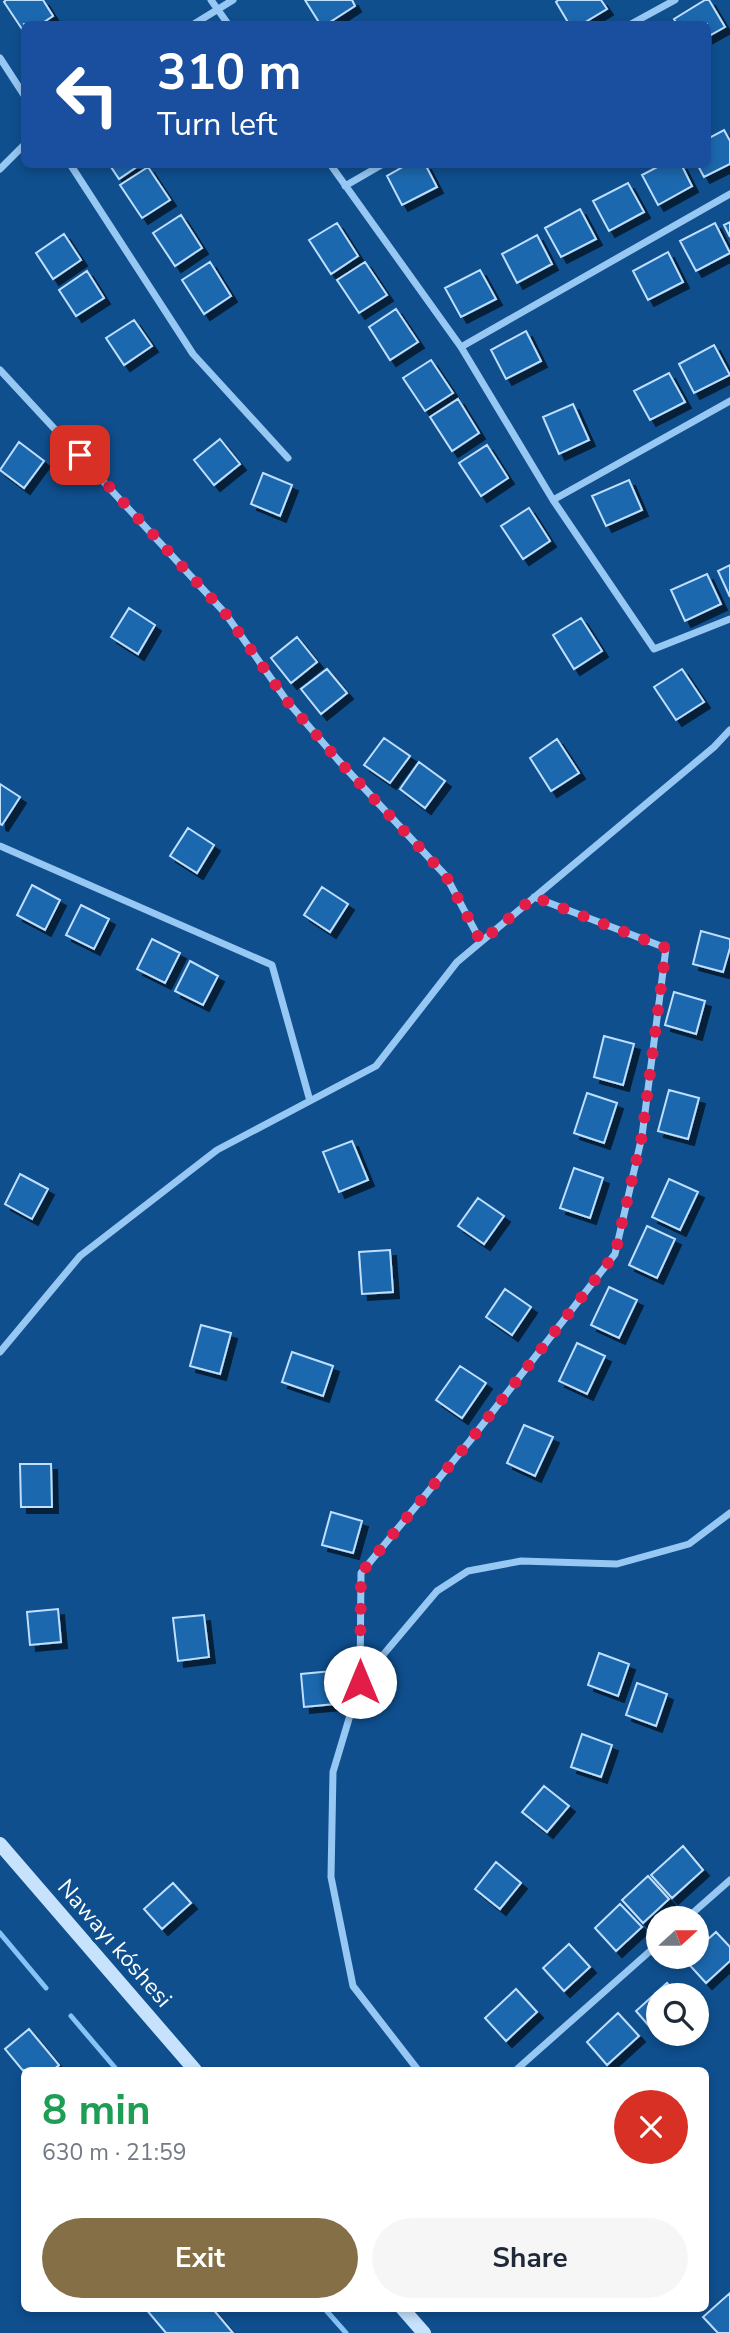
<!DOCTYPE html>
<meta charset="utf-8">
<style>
:root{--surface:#fff;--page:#f6f6f7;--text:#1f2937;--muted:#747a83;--accent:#846f46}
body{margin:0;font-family:"Nunito Sans",sans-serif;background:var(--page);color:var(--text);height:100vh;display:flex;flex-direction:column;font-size:26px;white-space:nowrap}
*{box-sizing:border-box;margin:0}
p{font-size:23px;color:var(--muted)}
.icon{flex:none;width:38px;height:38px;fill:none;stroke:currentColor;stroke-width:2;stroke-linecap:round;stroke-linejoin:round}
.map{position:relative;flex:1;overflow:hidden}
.details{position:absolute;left:21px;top:2067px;width:688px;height:245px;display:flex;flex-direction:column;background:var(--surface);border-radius:10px;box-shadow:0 4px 10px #0003}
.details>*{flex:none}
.banner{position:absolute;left:21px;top:21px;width:690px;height:147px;border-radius:10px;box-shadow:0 4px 10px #0003;background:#1a4fa0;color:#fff;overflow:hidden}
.needle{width:46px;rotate:69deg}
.fabs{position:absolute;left:646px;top:1906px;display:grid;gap:14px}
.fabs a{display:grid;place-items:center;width:63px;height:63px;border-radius:50%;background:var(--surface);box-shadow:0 4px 10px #0003;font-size:35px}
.pin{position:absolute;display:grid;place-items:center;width:60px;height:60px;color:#fff;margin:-30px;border-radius:14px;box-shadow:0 4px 10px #0006}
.me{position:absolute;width:77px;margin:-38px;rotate:0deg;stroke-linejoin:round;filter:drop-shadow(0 0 5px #0008)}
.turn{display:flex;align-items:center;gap:24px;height:147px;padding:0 21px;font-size:32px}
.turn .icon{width:91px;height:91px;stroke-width:2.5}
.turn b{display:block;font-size:49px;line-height:60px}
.round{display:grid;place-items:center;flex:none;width:74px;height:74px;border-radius:37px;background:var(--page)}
.overview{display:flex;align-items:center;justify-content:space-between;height:119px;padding:0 21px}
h1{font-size:42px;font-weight:700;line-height:52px;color:#1e9e55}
.button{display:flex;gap:14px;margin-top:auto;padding:14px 21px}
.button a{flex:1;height:80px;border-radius:42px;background:var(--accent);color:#fff;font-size:28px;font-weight:700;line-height:80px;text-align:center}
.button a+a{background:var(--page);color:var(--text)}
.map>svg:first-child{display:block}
</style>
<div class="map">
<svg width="730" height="2333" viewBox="0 0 730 2333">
<defs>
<filter id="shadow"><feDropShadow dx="6" dy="6" stdDeviation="0" flood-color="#0009"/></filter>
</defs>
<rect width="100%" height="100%" fill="#0f4f8e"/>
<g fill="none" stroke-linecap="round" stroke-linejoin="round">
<!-- stream -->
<path stroke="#88c3f7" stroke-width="5" d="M0,1933L46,1988
M71,2016L117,2070
M324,2308L346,2333"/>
</g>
<!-- building -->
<path fill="#1c67ae" stroke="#bedffe" stroke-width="2" filter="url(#shadow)" d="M6,0H43L53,16L41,24H24V32L4,2Z
M305,0H352L355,6L327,24H320Z
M558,0H601L607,9L582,24H569L556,2Z
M705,0H709L725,27L707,37V24H677L674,19Z
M724,130L730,141V164L704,177L697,164H707V139Z
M109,164H141L119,179Z
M408,164H425L437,187L402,205L387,176Z
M663,164H681L692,186L658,205L642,175Z
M148,167L170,200L142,218L120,185Z
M628,183L644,212L609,231L593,201Z
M580,209L596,239L561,257L545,228Z
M181,215L202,248L175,266L153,233Z
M730,222V237L724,225Z
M337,223L358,256L331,274L309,240Z
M715,223L730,253L696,271L680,241Z
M64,234L81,260L53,279L36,253Z
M537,235L552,264L517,283L502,254Z
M668,252L683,282L648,300L633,271Z
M210,262L231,296L204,314L182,280Z
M365,262L387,295L359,313L337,280Z
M480,270L496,299L461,317L445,288Z
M87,271L104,298L76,316L59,290Z
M396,309L418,342L390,360L369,327Z
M134,320L152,346L124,365L106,338Z
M526,331L541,361L506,379L491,350Z
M714,345L730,375L694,393L679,364Z
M431,360L453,393L425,411L403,378Z
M669,373L685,402L650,420L634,391Z
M458,399L479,433L452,451L430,417Z
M573,404L589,440L559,454L543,417Z
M220,439L240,464L214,485L194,460Z
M19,442L44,461L24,488L0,470Z
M487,445L508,478L481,496L459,463Z
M263,473L292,485L280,516L251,504Z
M629,480L642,510L606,526L592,496Z
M529,508L550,541L523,559L501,526Z
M730,565V597L718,571Z
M707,574L721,604L685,621L671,590Z
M129,608L155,625L138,654L111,637Z
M581,618L602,651L574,669L553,635Z
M297,637L317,662L291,683L271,658Z
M327,669L347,693L321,714L301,689Z
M682,669L704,702L676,720L654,687Z
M384,738L410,756L390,783L364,765Z
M557,739L579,773L551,791L530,758Z
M419,762L445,781L425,808L400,789Z
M0,784L20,797L2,825L0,824Z
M188,828L214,845L197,873L170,856Z
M32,885L60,900L45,930L17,915Z
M322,887L348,904L330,932L304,915Z
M81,905L109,919L94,949L66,935Z
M701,931L730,939V948L723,972L693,964Z
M152,939L180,953L165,983L137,969Z
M190,961L218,976L203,1005L175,991Z
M674,992L705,1001L696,1034L665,1025Z
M604,1036L634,1044L623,1085L594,1077Z
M669,1090L699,1098L688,1139L658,1131Z
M587,1093L617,1103L604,1143L574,1133Z
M352,1141L368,1180L339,1192L323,1152Z
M574,1168L603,1178L590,1218L560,1208Z
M20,1174L48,1189L32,1219L5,1204Z
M669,1179L698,1192L680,1230L652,1217Z
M478,1198L504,1216L484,1244L458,1226Z
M647,1226L675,1239L657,1278L629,1265Z
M390,1250L393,1292L362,1294L359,1252Z
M609,1287L637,1300L619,1338L591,1325Z
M505,1289L531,1307L512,1335L486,1317Z
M201,1325L231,1333L220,1374L190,1366Z
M577,1343L605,1356L587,1394L559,1381Z
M292,1352L333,1366L323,1396L282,1382Z
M460,1366L486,1383L462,1418L436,1400Z
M524,1425L553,1437L535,1476L507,1463Z
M20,1464H51L52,1507H21Z
M331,1512L362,1521L353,1553L322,1545Z
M58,1609L61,1642L30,1645L27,1612Z
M204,1615L209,1657L178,1661L173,1618Z
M599,1653L629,1664L618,1696L588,1685Z
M332,1671L335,1704L304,1707L301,1674Z
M637,1683L667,1694L656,1726L626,1715Z
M582,1734L612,1745L601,1777L571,1767Z
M544,1786L569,1806L547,1832L522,1812Z
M683,1846L703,1870L672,1898L651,1875Z
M496,1862L521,1883L500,1909L475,1889Z
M648,1876L669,1899L643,1923L622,1900Z
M173,1883L191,1903L162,1929L144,1909Z
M620,1904L642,1927L616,1951L595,1928Z
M716,1932L730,1947V1961L706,1983L685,1960L689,1956H696V1950Z
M569,1944L590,1967L564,1991L543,1968Z
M667,1983L678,1995H658L656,2034L636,2011Z
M516,1989L537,2012L506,2041L485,2018Z
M618,2013L639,2036L607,2065L587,2042Z
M29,2029L59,2065L53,2070H24V2072L5,2049Z
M730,2293V2333H718L703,2317Z
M145,2308H212L233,2333H166Z"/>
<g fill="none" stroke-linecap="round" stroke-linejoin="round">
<!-- street -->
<path stroke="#97c7f3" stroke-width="7" d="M211,0L228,24
M194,24L233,0
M631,24L675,0
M0,58L24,95
M70,164L193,354L288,458
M330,164L461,347L553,500L654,649L730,619
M0,169L24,145
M345,186L383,164
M461,347L730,194
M0,370L225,613L287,701L338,760L446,876L481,942
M553,500L730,401
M0,846L272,965L310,1101
M0,1352L80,1256L217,1150L376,1066L457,962L714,747L730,730
M361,1681L437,1591L468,1571L521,1561L617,1564L689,1544L730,1513
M687,1918L730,1880
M418,2070L353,1986L331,1877L333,1772L360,1682L361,1573L469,1442L615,1254L642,1136L666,948L534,897
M516,2070L658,1944"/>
<!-- secondary -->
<path stroke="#c6e2fd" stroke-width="14" d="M0,1844L195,2070
M402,2308L424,2333"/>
</g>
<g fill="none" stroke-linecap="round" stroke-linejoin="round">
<!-- route -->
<path stroke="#e11d48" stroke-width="12" stroke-dasharray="0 21.6" d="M80,455L225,613L287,701L338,760L446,876L481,942L534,897L666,948L642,1136L615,1254L469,1442L361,1573L360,1682"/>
</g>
<g text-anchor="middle" stroke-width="7" stroke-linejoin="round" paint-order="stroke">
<!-- street labels -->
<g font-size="23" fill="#fff" stroke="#0f4f8e">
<text transform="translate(115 1943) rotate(49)" y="8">Nawayı kóshesi</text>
</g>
</g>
</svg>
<div class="fabs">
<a><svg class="needle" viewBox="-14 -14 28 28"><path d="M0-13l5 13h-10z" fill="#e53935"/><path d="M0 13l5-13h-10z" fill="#747a83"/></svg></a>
<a><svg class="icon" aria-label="search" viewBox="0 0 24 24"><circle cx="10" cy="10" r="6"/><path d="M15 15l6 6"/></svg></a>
</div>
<div class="pin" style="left:80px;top:455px;background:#d93025"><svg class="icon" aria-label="arrive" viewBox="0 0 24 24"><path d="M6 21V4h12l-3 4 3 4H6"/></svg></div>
<svg class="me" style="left:360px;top:1682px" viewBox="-20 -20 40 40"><circle r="19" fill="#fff"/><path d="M0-13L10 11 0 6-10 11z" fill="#e11d48"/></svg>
<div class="banner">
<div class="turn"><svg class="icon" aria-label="left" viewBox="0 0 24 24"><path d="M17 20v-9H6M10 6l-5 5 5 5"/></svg><div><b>310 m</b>Turn left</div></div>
</div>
<section class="details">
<div class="overview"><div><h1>8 min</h1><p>630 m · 21:59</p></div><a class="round" style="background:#d93025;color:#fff"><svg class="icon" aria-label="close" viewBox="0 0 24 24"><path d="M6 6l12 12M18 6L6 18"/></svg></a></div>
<div class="button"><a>Exit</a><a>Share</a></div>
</section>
</div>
